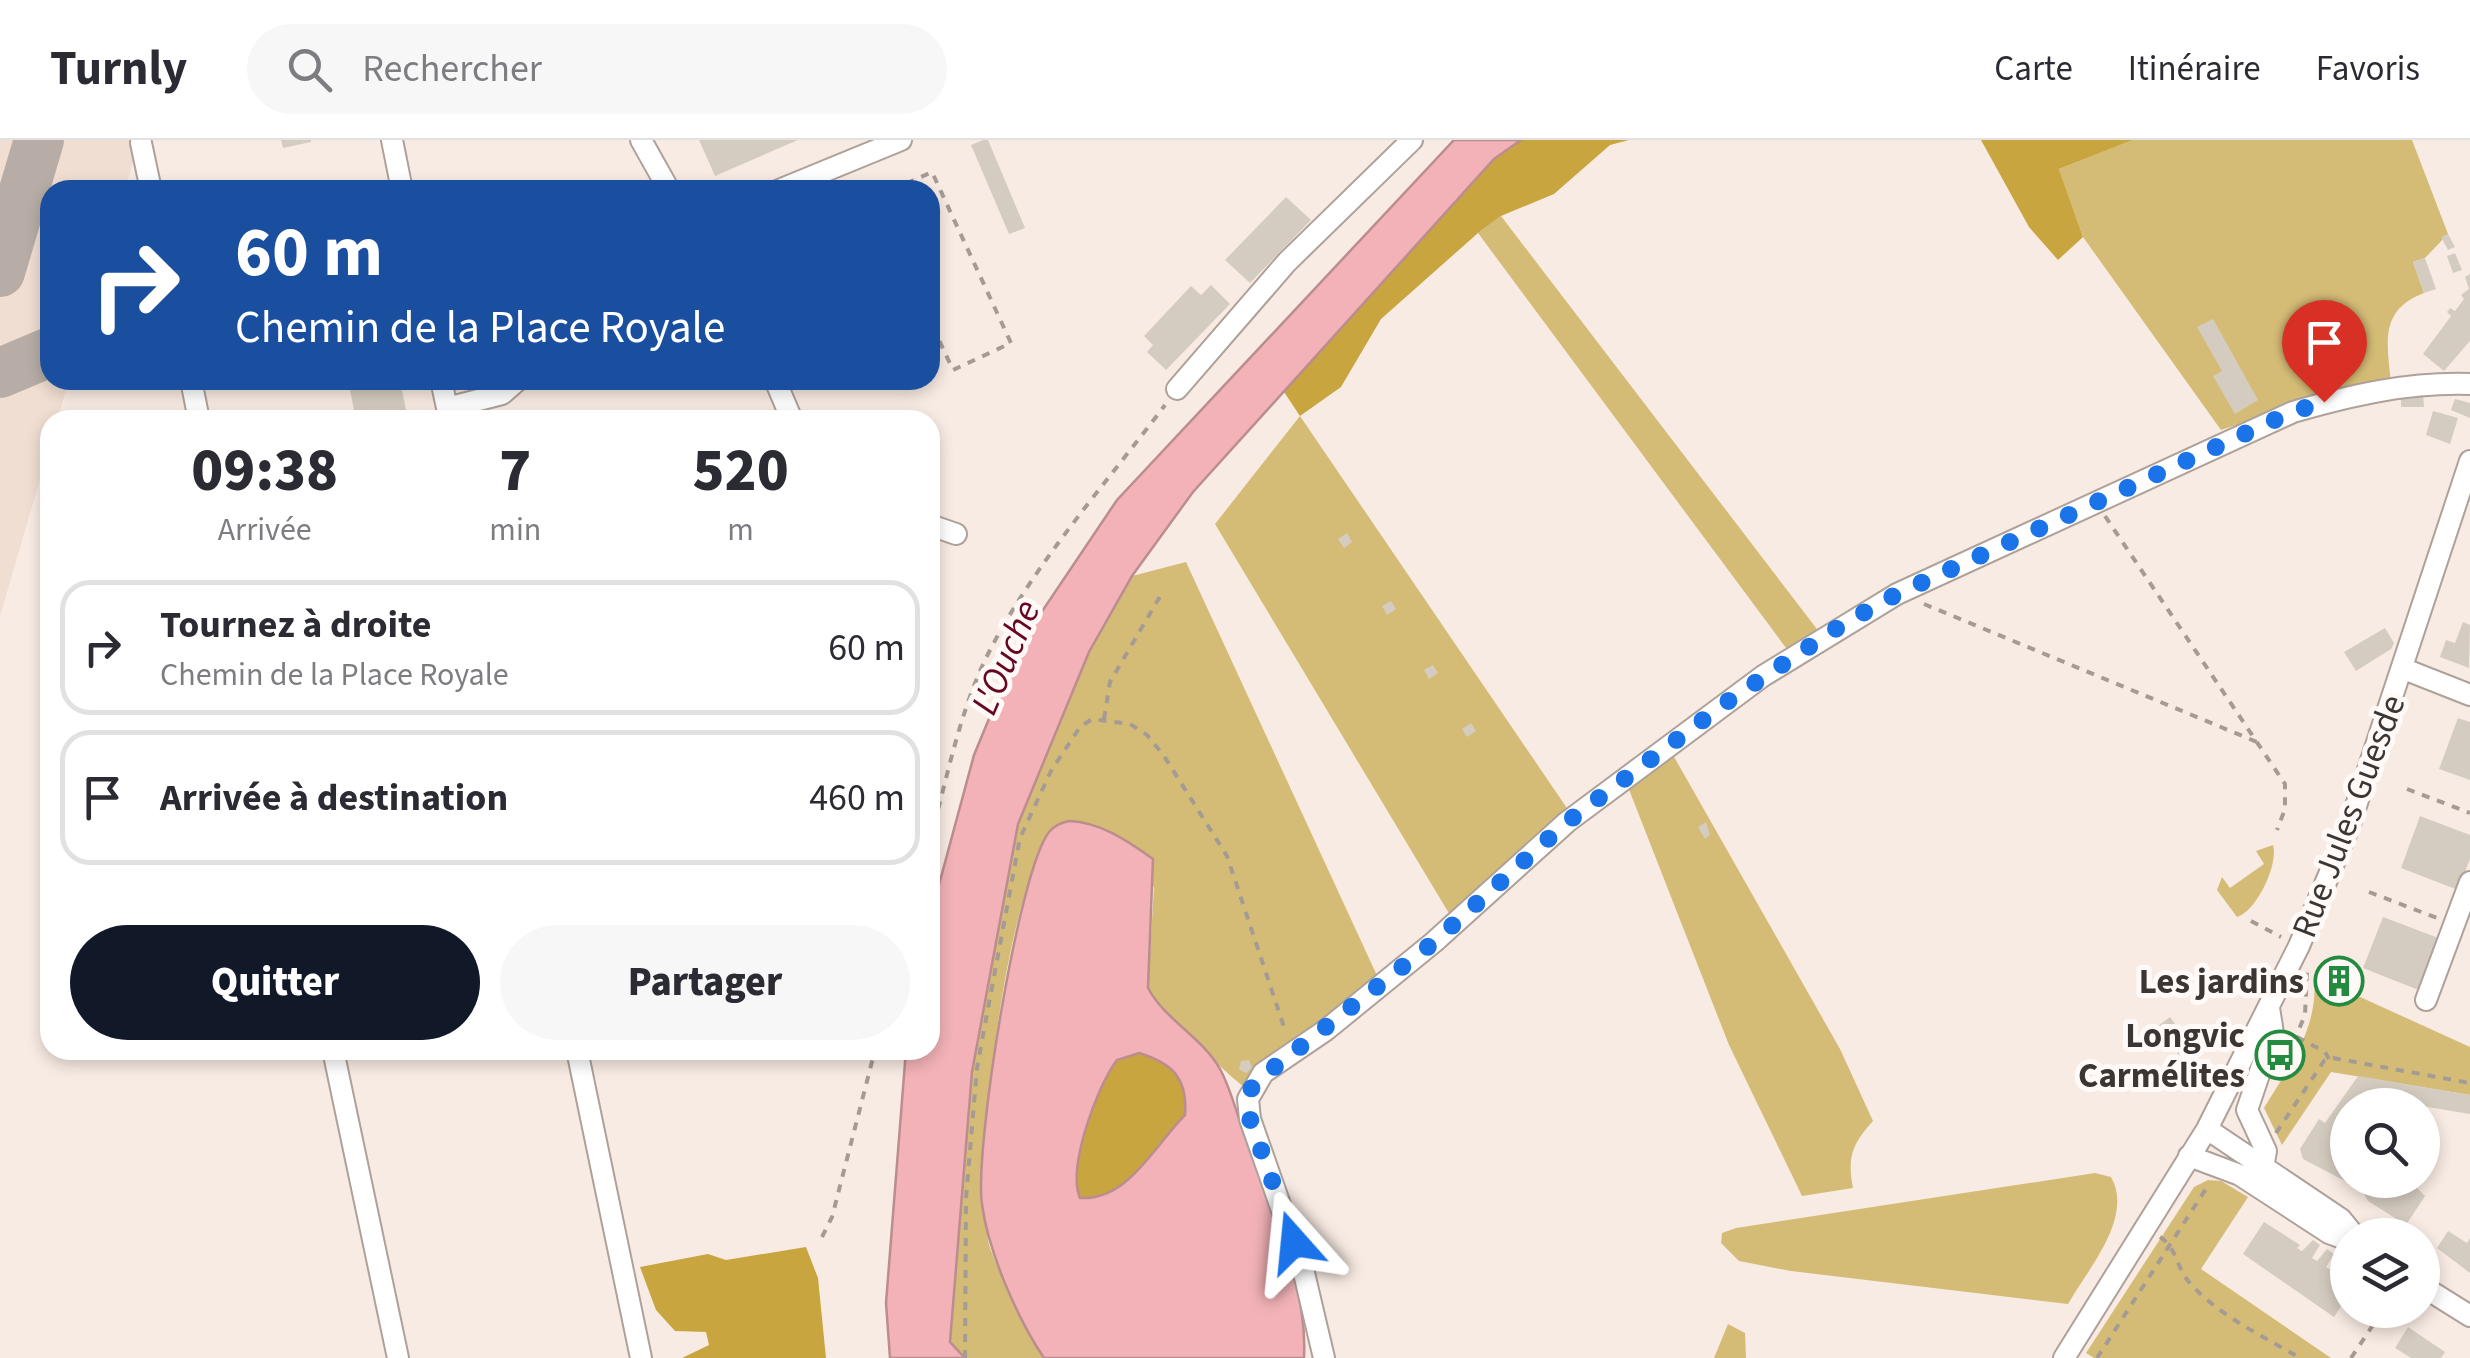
<!DOCTYPE html>
<html lang="fr">
<meta charset="utf-8">
<style>
:root{--surface:#fff;--page:#f7f7f7;--text:#2b2b33;--muted:#7c7c81;--line:#e1e1e2;--accent:#111827}
body{margin:0;font-family:"Source Sans 3",sans-serif;background:var(--page);color:var(--text);height:100vh;display:flex;flex-direction:column;font-size:38px;white-space:nowrap}
*{box-sizing:border-box;margin:0}
p{font-size:32px;color:var(--muted)}
.icon{flex:none;width:55px;height:55px;fill:none;stroke:currentColor;stroke-width:2;stroke-linecap:round;stroke-linejoin:round}
.map{position:relative;flex:1;overflow:hidden}
.drawer{position:absolute;left:40px;top:270px;width:900px;height:650px;display:flex;flex-direction:column;background:var(--surface);border-radius:30px;box-shadow:0 5px 15px #0003}
.drawer>*{flex:none}
.top-card{position:absolute;left:40px;top:40px;width:900px;height:210px;border-radius:30px;box-shadow:0 5px 15px #0003;background:#1a4fa0;color:#fff;overflow:hidden}
.buttons{position:absolute;left:2330px;top:948px;display:grid;gap:20px}
.buttons a{display:grid;place-items:center;width:110px;height:110px;border-radius:50%;background:var(--surface);box-shadow:0 5px 15px #0003;font-size:50px}
.pin{position:absolute;display:grid;place-items:center;width:85px;height:85px;color:#fff;margin:-102px -42px;border-radius:50% 50% 50% 0;rotate:-45deg;box-shadow:0 0 10px #0007}
.pin .icon{rotate:45deg}
.me{position:absolute;width:110px;margin:-55px;rotate:342deg;stroke-linejoin:round;filter:drop-shadow(0 0 8px #0008)}
.turn{display:flex;align-items:center;gap:35px;height:210px;padding:0 30px;font-size:45px}
.turn .icon{width:130px;height:130px;stroke-width:2.5}
.turn b{display:block;font-size:70px;line-height:85px}
.eta{display:flex;justify-content:space-evenly;align-items:center;height:170px;text-align:center}
.eta b{font-size:60px;font-weight:800;line-height:70px}
.cta{display:flex;gap:20px;margin-top:auto;padding:20px 30px}
.cta a{flex:1;height:115px;border-radius:60px;background:var(--accent);color:#fff;font-size:40px;font-weight:800;line-height:115px;text-align:center}
.cta a+a{background:var(--page);color:var(--text)}
ul{padding:0;list-style:none}
li{display:flex;align-items:center;gap:30px;height:135px;margin:0 20px 15px;padding:0 10px;border:5px solid var(--line);border-radius:30px}
li div{flex:1}
li b{display:block;font-size:38px}
li em{font-style:normal}
header{display:flex;align-items:center;gap:60px;box-sizing:border-box;height:140px;padding:0 50px;background:var(--surface);border-bottom:2px solid var(--line)}
header strong{font-size:48px}
nav{display:flex;gap:55px;margin-inline-start:auto;font-size:35px}
.search{width:700px;height:90px;background:var(--page);display:flex;align-items:center;gap:25px;box-sizing:border-box;padding:0 35px;border-radius:55px;color:var(--muted);font-size:38px}
.map>svg:first-child{display:block}
</style>
<header>
<strong>Turnly</strong>
<div class="search"><svg class="icon" aria-label="search" viewBox="0 0 24 24"><circle cx="10" cy="10" r="6"/><path d="M15 15l6 6"/></svg>Rechercher</div>
<nav><a>Carte</a><a>Itinéraire</a><a>Favoris</a></nav>
</header>
<div class="map">
<svg width="2470" height="1218" viewBox="0 0 2470 1218">
<rect width="100%" height="100%" fill="#f8ebe3"/>
<!-- built -->
<path fill="#f1ded2" d="M0,0H139L125,50H50V240H69L57,280H50V305L0,476Z"/>
<!-- green -->
<path fill="#d5bc76" d="M2133,0H2412L2448,94L2425,118L2413,122L2424,153C2379,170 2387,203 2391,243L2340,251L2221,290L2083,97L2059,29Z
M1501,76L1823,497L1792,516L1478,93Z
M1300,276L1573,677L1453,780L1215,384Z
M1186,422L1380,842L1243,946C1222,930 1160,870 1148,848L1154,747L1049,692C1003,776 976,1005 988,1100C990,1116 1033,1202 1044,1218H965L950,1202L972,932L1018,684L1089,512L1132,436Z
M1673,615L1840,909L1873,981C1852,1004 1847,1017 1853,1048L1802,1056L1729,905L1628,647Z
M2273,705C2279,724 2256,772 2237,777L2217,750L2222,737L2230,748L2264,724L2256,711Z
M2314,836L2470,907V955L2331,932L2282,1005L2264,968C2290,925 2319,888 2314,836Z
M2095,1033L2111,1037C2134,1077 2088,1129 2068,1164L1791,1131L1739,1121L1721,1103L1722,1093L1736,1088Z
M2208,1040L2221,1041L2248,1057L2201,1129L2331,1218H2094L2086,1213L2194,1047Z
M1728,1184L1745,1193L1746,1218H1714Z"/>
<!-- forest -->
<path fill="#c8a53e" d="M1521,0H1629L1610,5L1554,54L1501,76L1478,93L1381,179L1341,247L1300,276L1284,252L1494,19Z
M1981,0H2133L2059,29L2083,97L2058,120L2029,87Z
M1139,913C1172,923 1188,938 1185,975C1154,1006 1128,1061 1080,1059C1067,1028 1097,946 1117,920Z
M806,1107L818,1138L826,1218H682L709,1205L706,1192L675,1191L656,1170L640,1127L708,1114L726,1120Z"/>
<!-- water -->
<path fill="#f2b2b7" stroke="#bb8d8f" stroke-width="2.5" fill-rule="evenodd" d="M1454,0H1521L1494,19L1193,352L1132,436L1089,512L1018,684L972,932L950,1202L965,1218H890L886,1163L906,910H930V778L974,615L1020,504L1117,360Z
M1069,681C1100,682 1128,701 1153,719L1148,848C1165,880 1202,897 1220,929C1232,951 1238,979 1247,1002C1271,1070 1308,1145 1304,1218H1044C1017,1178 988,1111 982,1064C974,1011 1018,732 1049,692C1055,685 1061,683 1069,681ZM1139,913C1172,923 1188,938 1185,975C1154,1006 1128,1061 1080,1058C1067,1028 1097,946 1117,920Z"/>
<g fill="none" stroke-linecap="round" stroke-linejoin="round">
<!-- taxiway -->
<path stroke="#b7ada6" stroke-width="50" d="M0,132L39,0
M0,233L50,212"/>
</g>
<!-- building -->
<path fill="#d5ccc1" d="M281,0H311V2L283,8Z
M699,0H798L715,36Z
M983,0H988L1025,88L1009,94L971,5Z
M1286,57L1311,80L1250,143L1225,120Z
M2448,94L2455,107L2448,110L2441,97Z
M2455,113L2462,130L2453,133L2447,116Z
M2425,118L2436,149L2424,153L2413,122Z
M2470,134V201L2444,231L2423,214L2451,176L2447,172L2450,168L2455,171L2464,159L2461,155L2469,149L2465,137Z
M1211,145L1230,164L1166,230L1147,212L1153,205L1144,196L1191,146L1201,155Z
M2213,179L2258,260L2235,274L2213,236L2222,231L2197,187Z
M348,240H400L408,280H356Z
M2423,253L2424,267H2401V254Z
M2455,259L2470,263V278L2451,270Z
M2433,271L2458,278L2450,304L2426,295Z
M1347,393L1352,402L1344,408L1338,399Z
M1391,461L1396,469L1387,475L1382,466Z
M2463,482L2470,485L2469,528L2440,517L2446,500L2455,503Z
M2385,488L2394,503L2391,509L2356,531L2344,512Z
M1433,525L1438,533L1429,539L1424,530Z
M2458,578L2470,582V640L2439,629Z
M1471,583L1476,591L1467,597L1462,589Z
M2420,676L2470,695V719L2458,750L2401,728Z
M1706,682L1710,695L1705,699L1698,687Z
M2383,777L2441,799L2421,851L2363,828Z
M2170,877L2192,907L2179,915L2158,886Z
M1249,920L1252,928L1246,933L1239,929L1241,921Z
M2358,936L2470,955V974L2380,959L2365,951L2356,965H2348V1040H2409L2425,1056L2406,1085L2368,1061L2362,1050L2303,1019L2300,1009L2319,979L2325,983Z
M2264,1082L2300,1105L2297,1108L2302,1111L2313,1100L2320,1105L2312,1118L2317,1121L2327,1109L2334,1114L2326,1127L2331,1130L2341,1118L2348,1122L2340,1136L2345,1139L2348,1135V1156L2334,1177L2243,1114Z
M2448,1091L2467,1103L2470,1098V1133L2437,1108Z
M2408,1187L2445,1212L2441,1218H2411L2395,1208Z"/>
<g fill="none" stroke-linecap="round" stroke-linejoin="round">
<!-- minor casing -->
<g stroke="#aea19a" stroke-width="24">
<path id="minor" d="M392,0L402,50
M641,0L669,50
M141,3L151,50
M779,50L901,0
M191,240L199,280
M441,240L449,277
M775,240L792,280
M1177,249L1287,122L1412,0
M447,268L502,254L518,240
M930,385L956,394
M2404,529L2470,555
M2426,860L2470,742
M333,910L398,1218
M577,910L641,1218
M2207,989L2341,1079L2354,1095
M2189,1016L2240,1035L2329,1093L2348,1100
M2263,1028L2266,1011L2247,970L2273,893L2269,868
M2422,1146L2470,1176
M1324,1218L1304,1133L1250,979L1248,959L1263,933L1326,890L1434,802L1567,682L1763,536L1897,454L2293,272C2352,255 2408,242 2470,244
M2064,1218L2207,989L2299,806L2349,687L2470,321"/>
</g>
<!-- path -->
<path stroke="#a59b95" stroke-width="4" stroke-dasharray="8 8" stroke-linecap="butt" d="M892,50L932,32L1011,203L953,230L930,181
M2105,376L2285,644V669L2277,690
M1924,464L2257,602
M1104,579L1110,542L1162,453
M2407,649L2470,673
M930,700C947,639 959,573 987,516C1032,426 1105,345 1165,265
M2369,752L2437,778
M2251,781L2281,797
M2297,897L2325,912L2329,919
M2287,917L2305,875L2307,831
M2276,993L2324,921L2333,918L2470,943
M822,1097L832,1077L875,910
M2160,1097C2177,1108 2176,1127 2189,1142C2217,1175 2263,1196 2300,1218
M965,1218L966,1058L977,928L989,863L1020,698L1051,631L1080,587L1092,579L1130,584L1147,595L1164,616L1227,716L1286,893
M2097,1218L2209,1044
M2351,1218L2383,1170"/>
<!-- minor -->
<use href="#minor" stroke="#fff" stroke-width="20"/>
</g>
<g fill="none" stroke-linecap="round" stroke-linejoin="round">
<!-- route -->
<path stroke="#1a73e8" stroke-width="18" stroke-dasharray="0 32.4" d="M1294,1102L1250,979L1248,958L1253,944L1434,802L1567,682L1731,559L1840,486L1897,454L2292,272L2324,262"/>
</g>
<!-- icons -->
<defs>
<g id="building-ring" transform="scale(2.5)"><circle r="9.5" fill="#fffaf7" stroke="#248a3f" stroke-width="1.5"/><path d="M-4-6H4V6H1V3H-1V6H-4ZM-2.5-4.3h1.7v1.8h-1.7ZM.8-4.3h1.7v1.8H.8ZM-2.5-1h1.7V.8h-1.7ZM.8-1h1.7V.8H.8Z" fill="#248a3f"/></g>
<g id="bus-ring" transform="scale(2.5)"><circle r="9.5" fill="#fffaf7" stroke="#248a3f" stroke-width="1.5"/><path d="M-5-6H5V4H4V6H2V4H-2V6H-4V4H-5ZM-3.5-4V0h7V-4ZM-3.5 1.2v1.5H-2V1.2ZM2 1.2v1.5H3.5V1.2Z" fill="#248a3f"/></g>
</defs>
<g fill-rule="evenodd">
<use href="#building-ring" x="2339" y="841"/>
<use href="#bus-ring" x="2280" y="915"/>
</g>
<g text-anchor="middle" stroke-width="10" stroke-linejoin="round" paint-order="stroke">
<!-- street labels -->
<g font-size="35" fill="#3b3633" stroke="#fffaf7">
<text transform="translate(2348 676) rotate(-69)" y="12">Rue Jules Guesde</text>
</g>
<!-- poi labels -->
<g font-size="35" font-weight="bold" fill="#3b3633" stroke="#fffaf7" text-anchor="end">
<text x="2304" y="853">Les jardins</text>
<text x="2245" y="907">Longvic<tspan x="2245" dy="40">Carmélites</tspan></text>
</g>
<!-- water labels -->
<g font-size="38" font-style="italic" fill="#660622" stroke="#fffaf7">
<text transform="translate(1005 517) rotate(-67)" y="13">L'Ouche</text>
</g>
</g>
</svg>
<div class="buttons">
<a><svg class="icon" aria-label="search" viewBox="0 0 24 24"><circle cx="10" cy="10" r="6"/><path d="M15 15l6 6"/></svg></a>
<a><svg class="icon" aria-label="layers" viewBox="0 0 24 24"><path d="M12 4l9 5-9 5-9-5zM3 14l9 5 9-5"/></svg></a>
</div>
<div class="pin" style="left:2324px;top:262px;background:#d93025"><svg class="icon" aria-label="arrive" viewBox="0 0 24 24"><path d="M6 21V4h12l-3 4 3 4H6"/></svg></div>
<svg class="me" style="left:1294px;top:1102px" viewBox="-20 -20 40 40"><path d="M0-17L14 15 0 8-14 15z" fill="#1a73e8" stroke="#fff" stroke-width="4"/></svg>
<div class="top-card">
<div class="turn"><svg class="icon" aria-label="right" viewBox="0 0 24 24"><path d="M7 20v-9h11M14 6l5 5-5 5"/></svg><div><b>60 m</b>Chemin de la Place Royale</div></div>
</div>
<section class="drawer">
<div class="eta">
<div><b>09:38</b><p>Arrivée</p></div>
<div><b>7</b><p>min</p></div>
<div><b>520</b><p>m</p></div>
</div>
<ul>
<li><svg class="icon" aria-label="right" viewBox="0 0 24 24"><path d="M7 20v-9h11M14 6l5 5-5 5"/></svg><div><b>Tournez à droite</b><p>Chemin de la Place Royale</p></div><em>60 m</em></li>
<li><svg class="icon" aria-label="arrive" viewBox="0 0 24 24"><path d="M6 21V4h12l-3 4 3 4H6"/></svg><div><b>Arrivée à destination</b></div><em>460 m</em></li>
</ul>
<div class="cta"><a>Quitter</a><a>Partager</a></div>
</section>
</div>
